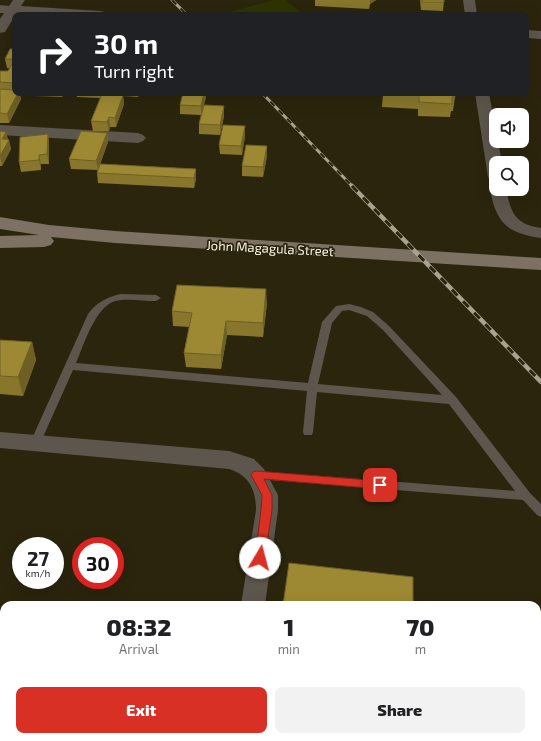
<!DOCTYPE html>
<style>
:root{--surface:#fff;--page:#f2f2f2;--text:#202124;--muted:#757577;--accent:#d93025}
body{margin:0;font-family:"Exo 2",sans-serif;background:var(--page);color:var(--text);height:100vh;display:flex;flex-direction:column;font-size:15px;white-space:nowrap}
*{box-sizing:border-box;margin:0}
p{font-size:13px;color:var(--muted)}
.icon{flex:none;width:22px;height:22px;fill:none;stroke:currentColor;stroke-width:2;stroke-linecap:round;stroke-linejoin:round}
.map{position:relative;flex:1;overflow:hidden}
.panel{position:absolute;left:0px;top:601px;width:541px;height:140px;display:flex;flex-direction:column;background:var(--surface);border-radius:12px 12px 0 0;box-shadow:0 4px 16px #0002}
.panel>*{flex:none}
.top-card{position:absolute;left:12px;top:12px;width:517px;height:84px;border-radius:8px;box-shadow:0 4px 16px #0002;background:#202124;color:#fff;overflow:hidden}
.fabs{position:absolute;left:489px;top:108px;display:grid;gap:8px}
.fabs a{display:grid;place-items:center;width:40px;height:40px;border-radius:8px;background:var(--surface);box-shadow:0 4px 16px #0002;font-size:20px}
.speed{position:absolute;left:12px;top:537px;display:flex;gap:8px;font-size:20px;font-weight:700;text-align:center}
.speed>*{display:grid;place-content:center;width:52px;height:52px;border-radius:50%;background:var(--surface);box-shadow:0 4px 16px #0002;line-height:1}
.speed small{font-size:10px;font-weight:400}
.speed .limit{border:6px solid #d22;background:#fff;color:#111}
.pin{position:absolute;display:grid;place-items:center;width:34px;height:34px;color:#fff;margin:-17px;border-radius:8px;box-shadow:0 2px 6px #0006}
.me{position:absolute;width:44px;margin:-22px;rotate:8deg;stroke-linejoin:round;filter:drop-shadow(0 0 3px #0008)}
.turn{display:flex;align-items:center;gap:14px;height:84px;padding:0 16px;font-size:18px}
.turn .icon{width:52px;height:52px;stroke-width:2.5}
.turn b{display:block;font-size:28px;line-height:34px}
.eta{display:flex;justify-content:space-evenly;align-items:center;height:68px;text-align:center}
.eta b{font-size:24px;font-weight:800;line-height:28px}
.action{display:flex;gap:8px;margin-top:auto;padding:8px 16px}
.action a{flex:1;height:46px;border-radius:8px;background:var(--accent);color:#fff;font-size:16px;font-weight:800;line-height:46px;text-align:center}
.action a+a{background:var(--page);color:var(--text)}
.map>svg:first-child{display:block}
</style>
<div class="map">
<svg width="541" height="741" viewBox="0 0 541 741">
<rect width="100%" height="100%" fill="#2b250d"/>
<!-- green -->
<path fill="#2d3400" d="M274,0H285L304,15H233L229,12Z"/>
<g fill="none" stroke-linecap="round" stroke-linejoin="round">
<!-- lane -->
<path fill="#5d564c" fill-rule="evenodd" d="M121,294L156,295L161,298L156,301C143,301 128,298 115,301C95,307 84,345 76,363L308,383L322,322L336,306L349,304L361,307L373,312L389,326L456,397L530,493L541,504V517L537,515L523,500L256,479L252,478L250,475L252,472L256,471L515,491L449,404L317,392L313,432L312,435H304L303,432L307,391L73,370L39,446L35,447L31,446L30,443L88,314C97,302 107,297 121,294ZM349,310L367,316L383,330L442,395L318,384L332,323L342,311Z
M197,737H211V741H197Z"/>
<!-- street -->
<path fill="#5d564c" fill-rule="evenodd" d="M13,0H25L21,6L100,11L105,12L106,15L16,14L5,32L0,33V19L4,13H0V5L9,6Z
M463,0H475L477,15H465Z
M526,30L541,31V39L526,38Z
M475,93H489L496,131V141H498L502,163H496V182L490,180L488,177Z
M0,125L138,133L143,135L146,138L143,141L138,143L0,135Z
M496,185V189H506C511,213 515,224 541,228V238C507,233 496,223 490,189L492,186Z
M0,432L229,451L254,459L264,469L278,495V510L265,605H241L256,510C256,490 249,475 229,469L0,448Z
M221,737H249L248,741H220Z"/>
<!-- secondary -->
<path fill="#7c7162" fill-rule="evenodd" d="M0,217L49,225L115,231L541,258V270L115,243L51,237L54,241L51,245L44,247L0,248V236L39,235L0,229Z"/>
<!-- rail-far1 casing -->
<g stroke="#a7a390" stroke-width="3">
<path id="rail-far1" d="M172,0L187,15
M262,93L353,187"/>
</g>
<!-- rail casing -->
<g stroke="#a7a390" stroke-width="4.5">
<path id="rail" d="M352,186L541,382"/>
</g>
<!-- rail-far1 -->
<use href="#rail-far1" stroke="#2b250d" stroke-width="2" stroke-dasharray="6" stroke-linecap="butt"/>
<!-- rail -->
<use href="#rail" stroke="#2b250d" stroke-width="3" stroke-dasharray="8" stroke-linecap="butt"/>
</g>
<!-- wall -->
<path fill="#87762c" d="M315,0H376L370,4L369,9L315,6Z
M420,0H444L443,11L421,10Z
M15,49V93L21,99L9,123H0V71H8L9,68H7L5,59Z
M35,93H64L62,97L35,96Z
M76,93H103V94L121,95V93H140L138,97L123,96L124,104L116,127H110L109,131H93L91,121L100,98L77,97Z
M383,93H455V97L453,111H451L450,117L418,116V109L382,107Z
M206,97L204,105L224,106V116L220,135L199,134V124L201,115L180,114V105Z
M245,126V136L242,155L220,154L219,145Z
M0,131L9,140L11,149L2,166H0Z
M107,133L108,142L100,164L196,169V179L194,188L98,183L97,173L98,170L71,169L69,159Z
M48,134L49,144V164H41V170L21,172L19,162Z
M267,156L263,177L242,176V166Z
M267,303L263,337L227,335L221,369L186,367L184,353L189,327L173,326L172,311Z
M0,340L32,342L36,360L23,396L0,394Z"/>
<!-- shaded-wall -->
<path fill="#6e6024" d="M370,0H376L370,4Z
M18,93H20L21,99L9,123L7,114Z
M61,93H64L62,97Z
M204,93H206V97L201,115V106Z
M123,95L124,104L116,127L115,118Z
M224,106V116L220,135V125Z
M109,117L110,127L109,131L107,122Z
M245,126V136L242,155L241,146Z
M6,132L11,149L2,166L0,156L2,139Z
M107,133L108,142L98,170L96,161Z
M48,134L49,144V164L47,154Z
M267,146V156L263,177V167Z
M39,155L41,164V170L39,160Z
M196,169V179L194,188V178Z
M266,289L267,303L263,337V323Z
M226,321L227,335L221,369V355Z
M32,342L36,360L23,396L18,377Z
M8,737H20L18,741H7Z"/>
<!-- building -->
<path fill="#9d8933" stroke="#6e6024" d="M422,0H444V2H422Z
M10,49H15V59H5Z
M12,64H15V83L0,82V71H8Z
M0,89L15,90V93H18L7,114L0,113Z
M183,93H204L201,106L180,105Z
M384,93H455V97H452V104L419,102V95Z
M102,94L123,95L115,118L109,117L107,122L91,121Z
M204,105L224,106L220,125L199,124Z
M223,125L245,126L241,146L219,145Z
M0,131L6,132L2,139L9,140L0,156Z
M81,131L107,133L96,161L69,159Z
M48,134L47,154L39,155V160L19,162L20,137Z
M246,145L267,146L263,167L242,166Z
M100,164L196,169L194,178L97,173Z
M177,285L266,289L263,323L226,321L221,355L184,353L192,313L172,311Z
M0,340L32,342L18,377L0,376Z
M289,563L413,577V605H283Z
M0,688H4V737H8L7,741H0Z"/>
<!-- route -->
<path fill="#d93025" stroke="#8d1f18" d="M256,471L380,481L384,482L385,485L384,488L380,489L264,479L272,495V510L265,558L264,561L260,562L256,561L255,558L261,510L262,495L251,475L253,472Z"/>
<g text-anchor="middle" stroke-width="3.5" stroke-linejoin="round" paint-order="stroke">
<!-- street labels -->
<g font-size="13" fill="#f7f4e5" stroke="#2b250d">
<text transform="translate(270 248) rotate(3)" y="5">John Magagula Street</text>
</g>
</g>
</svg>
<div class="fabs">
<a><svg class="icon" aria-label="sound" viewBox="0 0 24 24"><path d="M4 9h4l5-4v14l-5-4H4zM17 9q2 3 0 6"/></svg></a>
<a><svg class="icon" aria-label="search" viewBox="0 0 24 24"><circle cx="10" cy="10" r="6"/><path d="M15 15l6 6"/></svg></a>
</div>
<div class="speed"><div>27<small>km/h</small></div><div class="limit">30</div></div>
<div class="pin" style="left:380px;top:485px;background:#d93025"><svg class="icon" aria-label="arrive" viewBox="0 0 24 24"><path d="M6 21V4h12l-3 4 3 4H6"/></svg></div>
<svg class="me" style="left:260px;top:558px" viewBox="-20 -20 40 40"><circle r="19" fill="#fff"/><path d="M0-13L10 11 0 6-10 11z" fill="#d93025"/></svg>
<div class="top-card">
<div class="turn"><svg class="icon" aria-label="right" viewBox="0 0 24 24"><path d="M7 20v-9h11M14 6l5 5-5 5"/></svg><div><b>30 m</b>Turn right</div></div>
</div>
<section class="panel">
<div class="eta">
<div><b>08:32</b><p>Arrival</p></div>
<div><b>1</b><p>min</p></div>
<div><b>70</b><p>m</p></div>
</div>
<div class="action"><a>Exit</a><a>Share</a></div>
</section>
</div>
